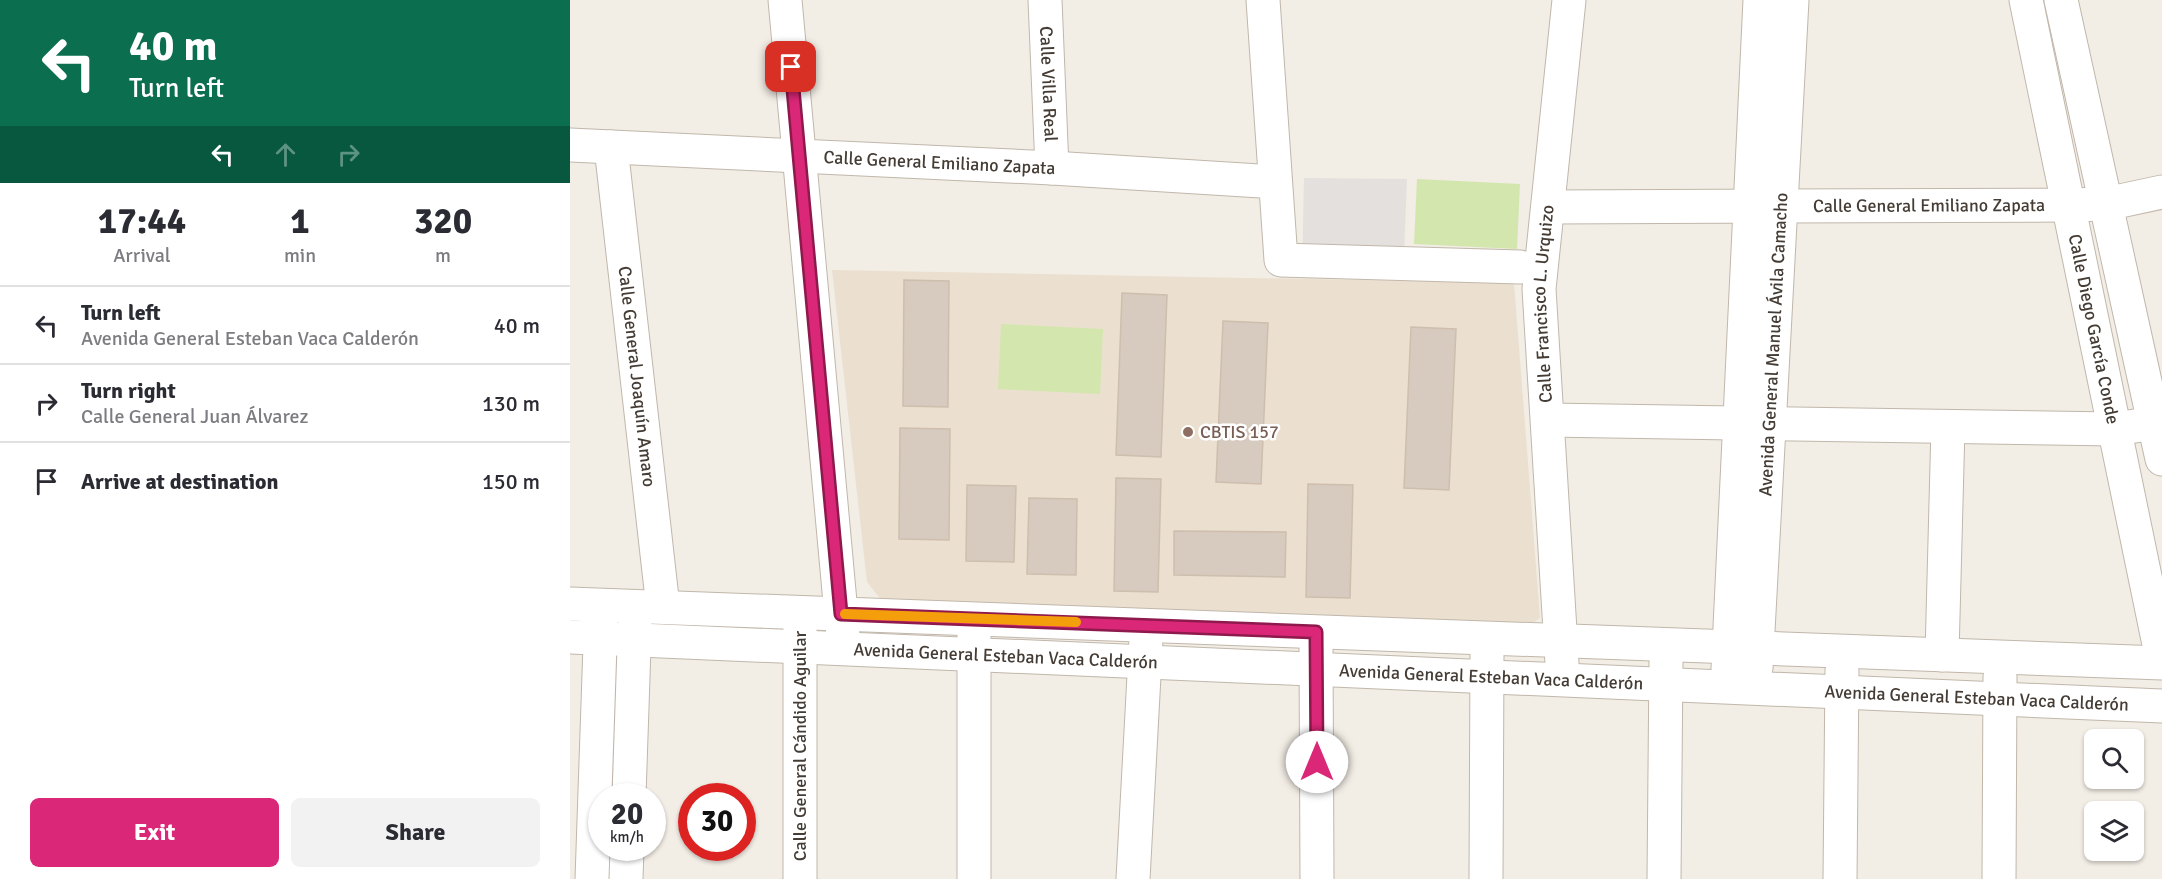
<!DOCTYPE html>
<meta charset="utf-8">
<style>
:root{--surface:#fff;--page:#f2f2f3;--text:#2b2b33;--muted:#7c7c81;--line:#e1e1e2;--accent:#db2777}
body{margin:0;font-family:Signika,sans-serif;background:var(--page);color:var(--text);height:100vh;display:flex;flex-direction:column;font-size:22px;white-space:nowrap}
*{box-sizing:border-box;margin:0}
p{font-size:20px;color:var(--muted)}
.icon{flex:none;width:33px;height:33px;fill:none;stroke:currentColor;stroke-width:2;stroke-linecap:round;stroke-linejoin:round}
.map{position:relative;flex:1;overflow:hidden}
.details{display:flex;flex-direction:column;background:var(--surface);width:570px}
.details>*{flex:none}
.top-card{background:#0b6e4f;color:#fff;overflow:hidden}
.buttons{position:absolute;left:1514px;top:729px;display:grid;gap:12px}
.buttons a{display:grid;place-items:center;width:60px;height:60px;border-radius:9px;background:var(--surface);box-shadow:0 2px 4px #0004;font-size:30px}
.speed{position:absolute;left:18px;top:783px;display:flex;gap:12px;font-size:30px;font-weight:700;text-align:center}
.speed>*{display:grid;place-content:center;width:78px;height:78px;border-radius:50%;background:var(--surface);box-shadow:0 2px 4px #0004;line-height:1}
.speed small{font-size:15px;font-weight:400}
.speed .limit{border:9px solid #d22;background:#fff;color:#111}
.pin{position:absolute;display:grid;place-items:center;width:51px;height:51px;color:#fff;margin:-26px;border-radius:12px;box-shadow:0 3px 9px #0006}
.me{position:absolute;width:66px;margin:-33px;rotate:0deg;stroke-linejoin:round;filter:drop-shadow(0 0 4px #0008)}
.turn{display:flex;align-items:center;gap:21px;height:126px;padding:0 30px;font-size:27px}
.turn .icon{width:78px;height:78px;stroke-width:2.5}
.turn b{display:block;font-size:42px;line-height:51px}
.lanes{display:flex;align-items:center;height:57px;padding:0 30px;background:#0003;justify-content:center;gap:30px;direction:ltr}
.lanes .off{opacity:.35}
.eta{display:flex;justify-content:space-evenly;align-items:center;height:102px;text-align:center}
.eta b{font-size:36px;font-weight:700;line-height:42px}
.cta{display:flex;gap:12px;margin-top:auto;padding:12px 30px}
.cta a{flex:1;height:69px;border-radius:9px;background:var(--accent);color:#fff;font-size:24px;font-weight:700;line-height:69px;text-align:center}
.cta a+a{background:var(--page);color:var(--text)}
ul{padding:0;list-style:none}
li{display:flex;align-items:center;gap:18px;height:78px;padding:0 30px;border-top:2px solid var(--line)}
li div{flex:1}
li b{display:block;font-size:22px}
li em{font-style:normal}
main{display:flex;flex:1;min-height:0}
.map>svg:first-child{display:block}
</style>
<main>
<section class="details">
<div class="top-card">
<div class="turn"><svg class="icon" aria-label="left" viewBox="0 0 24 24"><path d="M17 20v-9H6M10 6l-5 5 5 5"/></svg><div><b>40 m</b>Turn left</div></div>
<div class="lanes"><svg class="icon" aria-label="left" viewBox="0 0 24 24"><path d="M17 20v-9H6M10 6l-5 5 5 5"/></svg><svg class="icon off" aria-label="ahead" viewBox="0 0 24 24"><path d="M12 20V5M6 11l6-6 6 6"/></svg><svg class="icon off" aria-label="right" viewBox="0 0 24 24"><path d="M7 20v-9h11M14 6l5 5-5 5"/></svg></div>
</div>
<div class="eta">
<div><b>17:44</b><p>Arrival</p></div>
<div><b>1</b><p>min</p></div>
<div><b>320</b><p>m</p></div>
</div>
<ul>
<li><svg class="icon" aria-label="left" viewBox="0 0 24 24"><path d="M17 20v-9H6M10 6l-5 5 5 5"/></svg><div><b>Turn left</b><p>Avenida General Esteban Vaca Calderón</p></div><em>40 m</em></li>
<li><svg class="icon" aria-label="right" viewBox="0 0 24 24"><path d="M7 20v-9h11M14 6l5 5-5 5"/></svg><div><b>Turn right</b><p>Calle General Juan Álvarez</p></div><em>130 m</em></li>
<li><svg class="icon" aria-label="arrive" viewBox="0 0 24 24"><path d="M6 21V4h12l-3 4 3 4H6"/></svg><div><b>Arrive at destination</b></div><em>150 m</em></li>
</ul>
<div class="cta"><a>Exit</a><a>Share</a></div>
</section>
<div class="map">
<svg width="1592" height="879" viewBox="0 0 1592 879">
<rect width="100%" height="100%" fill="#f2ede5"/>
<!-- education -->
<path fill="#ebe0cf" d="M262,270L944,283L970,618L958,626L316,606L297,582Z"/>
<!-- green -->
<path fill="#d3e6ae" d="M847,179L950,184L947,249L844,244Z
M431,324L533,329L530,394L428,389Z"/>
<!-- parking -->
<path fill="#e3e0de" d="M734,178L837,179L833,280L732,278Z"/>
<!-- building -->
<path fill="#d7cabe" stroke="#cebeae" stroke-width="1.5" d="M334,280L379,281L378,407L333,406Z
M552,293L597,295L591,457L546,455Z
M653,321L698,323L691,484L646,482Z
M841,327L886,329L879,490L834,488Z
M330,428L380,429L379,540L329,539Z
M546,478L591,479L588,592L544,591Z
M738,484L783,485L780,598L736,597Z
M397,485L446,486L444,562L396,561Z
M459,498L507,499L506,575L457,574Z
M604,531L716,532L715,577L604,575Z"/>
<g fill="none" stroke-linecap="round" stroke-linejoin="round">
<!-- minor casing -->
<g stroke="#c1b7ab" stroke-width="35">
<g id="minor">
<path d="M215,0L273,635"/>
<path id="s1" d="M475,0L482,168"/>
<path d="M693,0L711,260L950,267"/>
<path id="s2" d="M1456,0L1592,659"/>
<path d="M1491,0L1592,459"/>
<path id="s3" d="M0,145L482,168L705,182"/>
<path id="s4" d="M41,147L93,607"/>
<path id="s5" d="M979,207L1498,205L1536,204L1592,192"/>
<path d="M978,420L1544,429L1592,422"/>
<path d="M0,604L1592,663"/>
<path d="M230,626V879"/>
<path id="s6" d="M0,637L1592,706"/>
<path d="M746,647L747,879"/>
<path d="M1372,655L1378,427"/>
<path id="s7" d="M992,663L969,289L999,0"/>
<path id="s8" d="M1186,668L1222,0"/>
<path d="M1158,669L1190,0"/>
<path d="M59,796L65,618"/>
<path d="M22,879L31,616"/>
<path d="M56,879L57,848"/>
<path d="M404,879V632"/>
<path d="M563,879L576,639"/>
<path d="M916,879L917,655"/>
<path d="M1094,879L1096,662"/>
<path d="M1270,879L1272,671"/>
<path d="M1429,879L1430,677"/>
</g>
</g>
<!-- minor -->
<use href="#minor" stroke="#fff" stroke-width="33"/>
</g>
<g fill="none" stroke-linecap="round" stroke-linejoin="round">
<!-- route casing -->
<g stroke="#8e194d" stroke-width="15">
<path id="route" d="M221,67L271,614L746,632L747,762"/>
</g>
<!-- route -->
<use href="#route" stroke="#db2777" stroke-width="10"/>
<!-- slow -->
<path stroke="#f59e0b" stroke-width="10" d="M275,614L506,622"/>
</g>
<!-- markers -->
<circle fill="#8d6e63" stroke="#fff" stroke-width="2" cx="618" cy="432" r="6"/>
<g text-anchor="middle" stroke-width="5" stroke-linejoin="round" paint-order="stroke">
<!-- street labels -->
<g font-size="18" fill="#453d35" stroke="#fff">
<text dy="6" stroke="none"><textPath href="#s1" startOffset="84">Calle Villa Real</textPath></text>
<text dy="6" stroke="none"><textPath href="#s3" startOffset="370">Calle General Emiliano Zapata</textPath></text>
<text dy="6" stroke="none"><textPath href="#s5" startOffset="380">Calle General Emiliano Zapata</textPath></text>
<text dy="6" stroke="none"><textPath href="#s7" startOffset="360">Calle Francisco L. Urquizo</textPath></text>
<text dy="6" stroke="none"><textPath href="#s2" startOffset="336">Calle Diego García Conde</textPath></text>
<text dy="6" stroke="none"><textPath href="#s8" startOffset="324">Avenida General Manuel Ávila Camacho</textPath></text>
<text dy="6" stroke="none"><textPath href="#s4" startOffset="231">Calle General Joaquín Amaro</textPath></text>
<text dy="6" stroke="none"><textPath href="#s6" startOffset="436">Avenida General Esteban Vaca Calderón</textPath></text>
<text dy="6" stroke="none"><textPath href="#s6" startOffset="922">Avenida General Esteban Vaca Calderón</textPath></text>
<text dy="6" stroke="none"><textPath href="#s6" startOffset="1408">Avenida General Esteban Vaca Calderón</textPath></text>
<text transform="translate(230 746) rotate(-90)" y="6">Calle General Cándido Aguilar</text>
</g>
<!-- education labels -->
<g font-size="18" fill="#785e54" stroke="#fff" text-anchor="start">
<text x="630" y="438">CBTIS 157</text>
</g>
</g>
</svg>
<div class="buttons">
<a><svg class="icon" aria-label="search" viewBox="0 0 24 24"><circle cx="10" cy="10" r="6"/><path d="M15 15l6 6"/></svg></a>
<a><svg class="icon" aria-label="layers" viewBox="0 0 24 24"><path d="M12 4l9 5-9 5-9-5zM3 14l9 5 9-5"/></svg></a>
</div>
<div class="speed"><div>20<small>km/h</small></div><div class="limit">30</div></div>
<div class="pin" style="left:221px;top:67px;background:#d93025"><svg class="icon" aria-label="arrive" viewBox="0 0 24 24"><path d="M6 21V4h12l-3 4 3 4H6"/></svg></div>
<svg class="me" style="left:747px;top:762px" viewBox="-20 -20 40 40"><circle r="19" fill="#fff"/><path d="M0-13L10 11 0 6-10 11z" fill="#db2777"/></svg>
</div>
</main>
